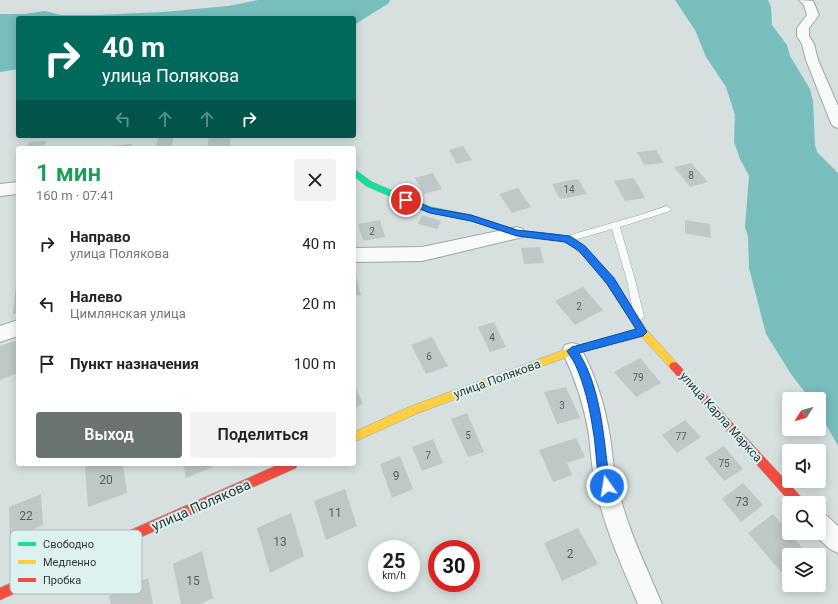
<!DOCTYPE html>
<html lang="ru">
<meta charset="utf-8">
<style>
:root{--surface:#fff;--page:#f2f2f2;--text:#222;--muted:#767676;--accent:#6a7372}
body{margin:0;font-family:Roboto,sans-serif;background:var(--page);color:var(--text);height:100vh;display:flex;flex-direction:column;font-size:15px;white-space:nowrap}
*{box-sizing:border-box;margin:0}
p{font-size:13px;color:var(--muted)}
.icon{flex:none;width:22px;height:22px;fill:none;stroke:currentColor;stroke-width:2;stroke-linecap:round;stroke-linejoin:round}
.map{position:relative;flex:1;overflow:hidden}
.details{position:absolute;left:16px;top:146px;width:340px;height:320px;display:flex;flex-direction:column;background:var(--surface);border-radius:4px;box-shadow:0 2px 10px #0003}
.details>*{flex:none}
.banner{position:absolute;left:16px;top:16px;width:340px;height:122px;border-radius:4px;box-shadow:0 2px 10px #0003;background:#00695c;color:#fff;overflow:hidden}
.needle{width:26px;rotate:233deg}
.tools{position:absolute;left:782px;top:392px;display:grid;gap:8px}
.tools a{display:grid;place-items:center;width:44px;height:44px;border-radius:4px;background:var(--surface);box-shadow:0 2px 10px #0003;font-size:20px}
.speed{position:absolute;left:368px;top:540px;display:flex;gap:8px;font-size:20px;font-weight:700;text-align:center}
.speed>*{display:grid;place-content:center;width:52px;height:52px;border-radius:50%;background:var(--surface);box-shadow:0 2px 10px #0003;line-height:1}
.speed small{font-size:10px;font-weight:400}
.speed .limit{border:6px solid #d22;background:#fff;color:#111}
.pin{position:absolute;display:grid;place-items:center;width:34px;height:34px;color:#fff;margin:-17px;border:2px solid #fff;border-radius:50%;box-shadow:0 1px 4px #0007}
.me{position:absolute;width:44px;margin:-22px;rotate:347deg;stroke-linejoin:round;filter:drop-shadow(0 0 3px #0008)}
.turn{display:flex;align-items:center;gap:14px;height:84px;padding:0 20px;font-size:18px}
.turn .icon{width:52px;height:52px;stroke-width:2.5}
.turn b{display:block;font-size:28px;line-height:34px}
.lanes{display:flex;align-items:center;height:38px;padding:0 20px;background:#0003;justify-content:center;gap:20px;direction:ltr}
.lanes .off{opacity:.35}
.round{display:grid;place-items:center;flex:none;width:42px;height:42px;border-radius:4px;background:var(--page)}
.overview{display:flex;align-items:center;justify-content:space-between;height:68px;padding:0 20px}
h1{font-size:24px;font-weight:600;line-height:30px;color:#1e9e55}
.primary-button{display:flex;gap:8px;margin-top:auto;padding:8px 20px}
.primary-button a{flex:1;height:46px;border-radius:4px;background:var(--accent);color:#fff;font-size:16px;font-weight:600;line-height:46px;text-align:center}
.primary-button a+a{background:var(--page);color:var(--text)}
ul{padding:0;list-style:none}
li{display:flex;align-items:center;gap:12px;height:60px;padding:0 20px}
li div{flex:1}
li b{display:block;font-size:15px}
li em{font-style:normal}
.map>svg:first-child{display:block}
</style>
<div class="map">
<svg width="838" height="604" viewBox="0 0 838 604">
<rect width="100%" height="100%" fill="#d5e0df"/>
<!-- water -->
<path fill="#78bebd" d="M258,0H390L389,3L354,25V18H18V69L0,72V14H25L45,11L60,15H97L163,12L228,6Z
M675,0H768L771,7L772,25L787,45L790,56L810,89L813,101L815,145L817,152L838,173V446L819,412V399H810L791,374L766,334L757,299L749,268L748,236L745,227L749,176L740,159L734,142L735,115L726,87L706,57L695,30Z"/>
<!-- building -->
<path fill="#bfc8c7" d="M158,136H174L171,148H156Z
M209,136H231L230,146L207,148Z
M46,141L44,148H27L29,142Z
M132,144V148H108V146Z
M463,146L472,160L457,164L449,150Z
M656,150L664,163L644,165L637,152Z
M691,163L708,182L690,187L674,167Z
M433,173L442,189L424,194L415,178Z
M634,178L645,198L625,201L614,181Z
M578,179L587,194L560,199L552,184Z
M518,188L531,207L512,213L499,194Z
M422,215L441,221L437,229L418,224Z
M380,220L385,237L363,241L358,224Z
M685,220L710,224L711,238L685,233Z
M540,247L544,263L524,264L521,248Z
M354,268L361,295L354,296Z
M16,285H18V313L13,314Z
M583,287L603,310L575,325L555,301Z
M494,322L506,347L490,352L478,327Z
M432,337L448,366L426,374L411,345Z
M18,340V373L0,380V346Z
M640,358L661,383L636,397L614,372Z
M354,384L363,404L354,408Z
M566,387L580,418L557,424L544,392Z
M467,413L484,452L468,457L451,419Z
M685,420L701,437L677,453L662,435Z
M576,438L585,457L567,463L572,475L553,482L539,450Z
M433,439L443,463L422,471L412,447Z
M724,446L743,469L724,481L705,458Z
M400,456L413,489L392,498L380,464Z
M93,464H123L127,493L88,507L85,467Z
M183,464H212L213,467L186,478Z
M743,483L763,505L741,522L722,499Z
M345,489L357,526L326,540L314,501Z
M41,494L43,525L10,539L9,507Z
M291,513L304,556L270,573L257,528Z
M773,514L807,553L805,555H789V567L782,573L748,533Z
M578,528L598,564L562,581L544,543Z
M202,551L213,598L200,604H181L173,564Z
M148,578L153,604H111L109,596Z"/>
<g fill="none" stroke-linecap="round" stroke-linejoin="round">
<!-- lane casing -->
<g stroke="#9ea6a6" stroke-width="1">
<path id="lane" d="M667,206L671,209L670,211L620,227L635,280L644,316L642,319L639,320L636,319L634,316L627,280L612,229L567,242L563,239L567,236L640,215Z"/>
</g>
<!-- street casing -->
<g stroke="#9ea6a6" stroke-width="2">
<path id="street" d="M799,0L813,1L819,15L809,28V36L814,44L818,60L838,106V128L833,126L831,123L806,60L802,44L797,36V28L807,15L804,5Z
M18,182V194L0,196V184Z
M517,227L523,229L525,233L523,237L422,261L354,262V248L422,247Z
M18,320V336L0,342V326Z
M572,343L579,345C595,373 605,405 610,437C613,454 613,471 618,488C627,528 646,566 662,604H638C622,567 605,529 596,489C592,471 591,453 589,435C584,405 575,378 562,351L565,345Z
M819,513L827,516L838,526V553L830,549L812,533H819Z"/>
</g>
<!-- fast casing -->
<g stroke="#9ea6a6" stroke-width="1">
<path id="fast" d="M354,169L372,182L431,207L471,215L517,230L554,234L558,237L554,240L517,236L471,221L427,212L366,186L354,176Z"/>
</g>
<!-- slow casing -->
<g stroke="#9ea6a6" stroke-width="1">
<path id="slow" d="M554,234L570,237L585,247L613,278L646,329L677,363L679,366L677,369L674,370L671,369L641,336L572,355L416,414L354,442V432L409,407L572,347L636,330C620,304 593,257 566,243C562,240 556,241 551,239L550,237L551,235Z"/>
</g>
<!-- jam casing -->
<g stroke="#9ea6a6" stroke-width="1">
<path id="jam" d="M674,362L677,363L803,499L805,503H791L671,369L669,366L671,363Z
M280,464H297L296,468L0,600V588Z"/>
</g>
<!-- lane -->
<use href="#lane" fill="#f9fafa" fill-rule="evenodd"/>
<!-- street -->
<use href="#street" fill="#f9fafa" fill-rule="evenodd"/>
<!-- fast -->
<use href="#fast" fill="#16e098" fill-rule="evenodd"/>
<!-- slow -->
<use href="#slow" fill="#ffcf43" fill-rule="evenodd"/>
<!-- jam -->
<use href="#jam" fill="#f24e42" fill-rule="evenodd"/>
</g>
<!-- route -->
<path fill="#1a73e8" stroke="#114b97" d="M406,197L431,208L471,215L517,230L570,236L585,246L614,278L647,332L643,336L579,353C600,387 603,431 608,470C609,477 614,484 611,490L607,492L603,490C595,471 597,450 593,430C590,409 584,383 575,364C573,360 570,356 567,351L572,347L636,329L607,284L579,251L565,242L517,236L471,221L430,213L403,202L402,200Z"/>
<g text-anchor="middle" stroke-width="4" stroke-linejoin="round" paint-order="stroke">
<!-- number labels -->
<g font-size="10" fill="#565e5e">
<text x="691" y="179">8</text>
<text x="569" y="193">14</text>
<text x="372" y="235">2</text>
<text x="579" y="310">2</text>
<text x="492" y="341">4</text>
<text x="429" y="360">6</text>
<text x="638" y="381">79</text>
<text x="562" y="409">3</text>
<text x="468" y="439">5</text>
<text x="681" y="440">77</text>
<text x="428" y="459">7</text>
<text x="724" y="467">75</text>
</g>
<!-- street labels -->
<g font-size="12" fill="#303838" stroke="#ddf1f0">
<text transform="translate(497 379) rotate(-20)" y="4">улица Полякова</text>
<text transform="translate(721 417) rotate(48)" y="4">улица Карла Маркса</text>
</g>
<!-- near-number labels -->
<g font-size="12" fill="#565e5e">
<text x="396" y="480">9</text>
<text x="106" y="484">20</text>
<text x="742" y="506">73</text>
<text x="335" y="517">11</text>
<text x="26" y="520">22</text>
<text x="280" y="546">13</text>
<text x="570" y="558">2</text>
<text x="193" y="585">15</text>
</g>
<!-- near-street labels -->
<g font-size="14" fill="#303838" stroke="#ddf1f0">
<text transform="translate(201 505) rotate(-24)" y="5">улица Полякова</text>
</g>
</g>
<!-- legend -->
<rect x="10" y="530" width="132" height="64" rx="6" fill="#ddf1f0" stroke="#a9bab9" stroke-width="1"/>
<rect x="18" y="542" width="18" height="4" fill="#16e098"/>
<rect x="18" y="560" width="18" height="4" fill="#ffcf43"/>
<rect x="18" y="578" width="18" height="4" fill="#f24e42"/>
<g font-size="11" fill="#303838">
<text x="43" y="548">Свободно</text>
<text x="43" y="566">Медленно</text>
<text x="43" y="584">Пробка</text>
</g>
</svg>
<div class="tools">
<a><svg class="needle" viewBox="-14 -14 28 28"><path d="M0-13l5 13h-10z" fill="#e53935"/><path d="M0 13l5-13h-10z" fill="#767676"/></svg></a>
<a><svg class="icon" aria-label="sound" viewBox="0 0 24 24"><path d="M4 9h4l5-4v14l-5-4H4zM17 9q2 3 0 6"/></svg></a>
<a><svg class="icon" aria-label="search" viewBox="0 0 24 24"><circle cx="10" cy="10" r="6"/><path d="M15 15l6 6"/></svg></a>
<a><svg class="icon" aria-label="layers" viewBox="0 0 24 24"><path d="M12 4l9 5-9 5-9-5zM3 14l9 5 9-5"/></svg></a>
</div>
<div class="speed"><div>25<small>km/h</small></div><div class="limit">30</div></div>
<div class="pin" style="left:406px;top:200px;background:#d93025"><svg class="icon" aria-label="arrive" viewBox="0 0 24 24"><path d="M6 21V4h12l-3 4 3 4H6"/></svg></div>
<svg class="me" style="left:607px;top:486px" viewBox="-20 -20 40 40"><circle r="17" fill="#1a73e8" stroke="#fff" stroke-width="3"/><path d="M0-11L8 9 0 5-8 9z" fill="#fff"/></svg>
<div class="banner">
<div class="turn"><svg class="icon" aria-label="right" viewBox="0 0 24 24"><path d="M7 20v-9h11M14 6l5 5-5 5"/></svg><div><b>40 m</b>улица Полякова</div></div>
<div class="lanes"><svg class="icon off" aria-label="left" viewBox="0 0 24 24"><path d="M17 20v-9H6M10 6l-5 5 5 5"/></svg><svg class="icon off" aria-label="ahead" viewBox="0 0 24 24"><path d="M12 20V5M6 11l6-6 6 6"/></svg><svg class="icon off" aria-label="ahead" viewBox="0 0 24 24"><path d="M12 20V5M6 11l6-6 6 6"/></svg><svg class="icon" aria-label="right" viewBox="0 0 24 24"><path d="M7 20v-9h11M14 6l5 5-5 5"/></svg></div>
</div>
<section class="details">
<div class="overview"><div><h1>1 мин</h1><p>160 m · 07:41</p></div><a class="round"><svg class="icon" aria-label="close" viewBox="0 0 24 24"><path d="M6 6l12 12M18 6L6 18"/></svg></a></div>
<ul>
<li><svg class="icon" aria-label="right" viewBox="0 0 24 24"><path d="M7 20v-9h11M14 6l5 5-5 5"/></svg><div><b>Направо</b><p>улица Полякова</p></div><em>40 m</em></li>
<li><svg class="icon" aria-label="left" viewBox="0 0 24 24"><path d="M17 20v-9H6M10 6l-5 5 5 5"/></svg><div><b>Налево</b><p>Цимлянская улица</p></div><em>20 m</em></li>
<li><svg class="icon" aria-label="arrive" viewBox="0 0 24 24"><path d="M6 21V4h12l-3 4 3 4H6"/></svg><div><b>Пункт назначения</b></div><em>100 m</em></li>
</ul>
<div class="primary-button"><a>Выход</a><a>Поделиться</a></div>
</section>
</div>
